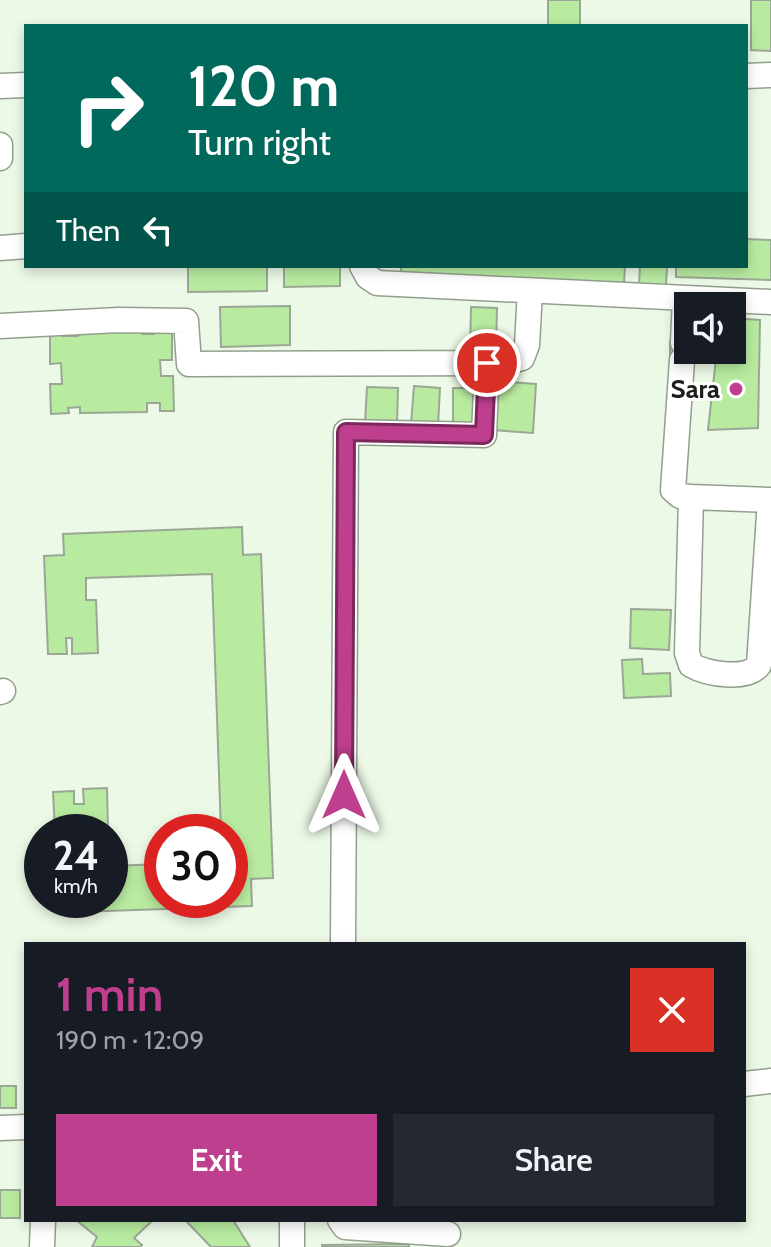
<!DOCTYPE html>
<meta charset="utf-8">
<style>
:root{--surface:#171b24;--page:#242831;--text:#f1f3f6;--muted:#9ea1a6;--accent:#bd3f8e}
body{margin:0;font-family:Cabin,sans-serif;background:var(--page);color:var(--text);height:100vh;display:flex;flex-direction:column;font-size:30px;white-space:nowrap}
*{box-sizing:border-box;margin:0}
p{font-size:26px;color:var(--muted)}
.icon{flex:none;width:44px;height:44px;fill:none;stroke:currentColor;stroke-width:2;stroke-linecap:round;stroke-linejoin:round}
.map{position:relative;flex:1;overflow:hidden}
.panel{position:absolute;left:24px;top:942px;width:722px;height:280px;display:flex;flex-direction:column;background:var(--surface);border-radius:0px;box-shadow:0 4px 12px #0003}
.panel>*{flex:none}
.top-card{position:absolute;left:24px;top:24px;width:724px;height:244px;border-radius:0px;box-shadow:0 4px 12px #0003;background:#00695c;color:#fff;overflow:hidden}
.controls{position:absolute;left:674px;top:292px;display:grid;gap:16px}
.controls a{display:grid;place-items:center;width:72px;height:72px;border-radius:0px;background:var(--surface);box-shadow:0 4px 12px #0003;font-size:40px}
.speed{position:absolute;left:24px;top:814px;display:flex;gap:16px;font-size:40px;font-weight:700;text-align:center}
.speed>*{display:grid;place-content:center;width:104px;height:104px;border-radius:50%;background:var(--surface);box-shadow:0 4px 12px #0003;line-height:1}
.speed small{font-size:20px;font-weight:400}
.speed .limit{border:12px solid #d22;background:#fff;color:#111}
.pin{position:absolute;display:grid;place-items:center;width:68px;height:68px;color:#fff;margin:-34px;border:4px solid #fff;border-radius:50%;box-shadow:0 2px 8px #0007}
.me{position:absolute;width:88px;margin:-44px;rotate:0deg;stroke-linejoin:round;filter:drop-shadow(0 0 6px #0008)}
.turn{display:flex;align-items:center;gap:28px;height:168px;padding:0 32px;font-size:36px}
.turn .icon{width:104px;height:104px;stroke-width:2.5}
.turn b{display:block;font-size:56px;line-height:68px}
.then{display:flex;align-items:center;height:76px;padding:0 32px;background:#0003;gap:16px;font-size:30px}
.round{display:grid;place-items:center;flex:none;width:84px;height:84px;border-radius:0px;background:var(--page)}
.head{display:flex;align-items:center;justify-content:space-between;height:136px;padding:0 32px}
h1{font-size:48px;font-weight:600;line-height:60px;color:var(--accent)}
.button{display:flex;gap:16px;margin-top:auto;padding:16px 32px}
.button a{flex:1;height:92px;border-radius:0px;background:var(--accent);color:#fff;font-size:32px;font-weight:600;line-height:92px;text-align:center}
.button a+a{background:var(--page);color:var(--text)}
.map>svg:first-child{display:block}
</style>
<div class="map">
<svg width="771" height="1247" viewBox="0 0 771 1247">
<rect width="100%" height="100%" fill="#ecf9e6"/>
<!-- building -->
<path fill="#b8eba0" stroke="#9ba796" stroke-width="2" d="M548,0H580V26H548Z
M751,0H771V51L751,50Z
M746,239L771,240V280L676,277V266H746Z
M188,266H267V291L188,292Z
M284,266H340V286L284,287Z
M401,266H625L624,284L401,272Z
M640,266H667L666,286L639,285Z
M290,306V345L221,347L220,307Z
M471,307L497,308L496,351L470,350Z
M732,318L760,320L758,428L708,430L717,350H732Z
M142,327V334H154V327H172V360H160L161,376H173L174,411H160V403H147V412L80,413V407L68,408L69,413L51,414L50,384H62L61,363L50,364V328H62V336H78V328Z
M670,342L688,343V350H701L700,360L670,359Z
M495,381L536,384L533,433L492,430Z
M414,386L440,388L438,426L411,424Z
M367,387L398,388L397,425L365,423Z
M453,388H482V428H453Z
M242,527L243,555L261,554L273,878L251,879L252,906L78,912V900H110V866L162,864V900H230V832H221L212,574L86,578V600H96L98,653L72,654V638H66L67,654H48L44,556L64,555L63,534Z
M631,609L671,610L669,650L630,648Z
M642,659L643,674L670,673L671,696L624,698L622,660Z
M107,788L108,832H55L53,792L74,791V804H84L83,789Z
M0,1086H16V1108H0Z
M0,1190H20V1218H0Z
M76,1220H153L134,1238L142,1245L140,1247H92L97,1237Z
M185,1220H233L250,1247H211Z
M409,1244V1247H322V1245Z"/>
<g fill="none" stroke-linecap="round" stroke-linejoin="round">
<!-- minor casing -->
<g stroke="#939f8e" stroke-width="27">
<path id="minor" d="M746,76L771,75
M0,86L26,85
M0,145V158
M0,248L26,246
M362,266L368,277L377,283L771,302
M0,326L119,320L186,321L189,364L505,363L522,358L527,345L530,291
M683,343L685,298
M682,360L673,490L680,496L691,497L687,653L691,665C707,674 747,681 759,665L770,500
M691,497L771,500
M0,692L3,691
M343,944L346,432L484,435L487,363
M744,1084L771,1081
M0,1128L26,1127
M292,1220V1247
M340,1220L345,1227L448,1234
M42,1247L43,1220"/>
</g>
<!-- minor -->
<use href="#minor" stroke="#fff" stroke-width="24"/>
</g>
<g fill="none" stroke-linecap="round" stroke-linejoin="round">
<!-- route casing -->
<g stroke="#7b295c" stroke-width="20">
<path id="route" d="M344,795L346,432L484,435L487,363"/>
</g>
<!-- route -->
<use href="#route" stroke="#bd3f8e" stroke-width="14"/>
</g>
<!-- markers -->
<circle fill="#bd3f8e" stroke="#fff" stroke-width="3" cx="736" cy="389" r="8"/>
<g text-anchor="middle" stroke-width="6" stroke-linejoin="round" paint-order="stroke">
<!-- poi labels -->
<g font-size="26" font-weight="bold" fill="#1c201a" stroke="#fff" text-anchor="end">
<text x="720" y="398">Sara</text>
</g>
</g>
</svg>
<div class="controls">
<a><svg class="icon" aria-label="sound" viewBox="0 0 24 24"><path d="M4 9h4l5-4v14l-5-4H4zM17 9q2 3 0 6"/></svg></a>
</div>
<div class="speed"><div>24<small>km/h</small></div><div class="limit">30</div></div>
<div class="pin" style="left:487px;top:363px;background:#d93025"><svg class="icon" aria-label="arrive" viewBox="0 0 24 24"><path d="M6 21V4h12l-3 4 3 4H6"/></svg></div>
<svg class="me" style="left:344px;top:795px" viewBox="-20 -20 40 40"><path d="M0-17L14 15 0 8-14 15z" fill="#bd3f8e" stroke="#fff" stroke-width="4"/></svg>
<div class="top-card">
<div class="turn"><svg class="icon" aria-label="right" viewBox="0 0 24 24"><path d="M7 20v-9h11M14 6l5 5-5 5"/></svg><div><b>120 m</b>Turn right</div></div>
<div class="then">Then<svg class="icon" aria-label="left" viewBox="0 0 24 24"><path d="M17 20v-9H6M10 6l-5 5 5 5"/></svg></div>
</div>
<section class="panel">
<div class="head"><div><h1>1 min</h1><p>190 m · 12:09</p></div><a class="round" style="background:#d93025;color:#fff"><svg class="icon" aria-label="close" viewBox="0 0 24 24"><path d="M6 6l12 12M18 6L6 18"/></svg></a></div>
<div class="button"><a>Exit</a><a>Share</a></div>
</section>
</div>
